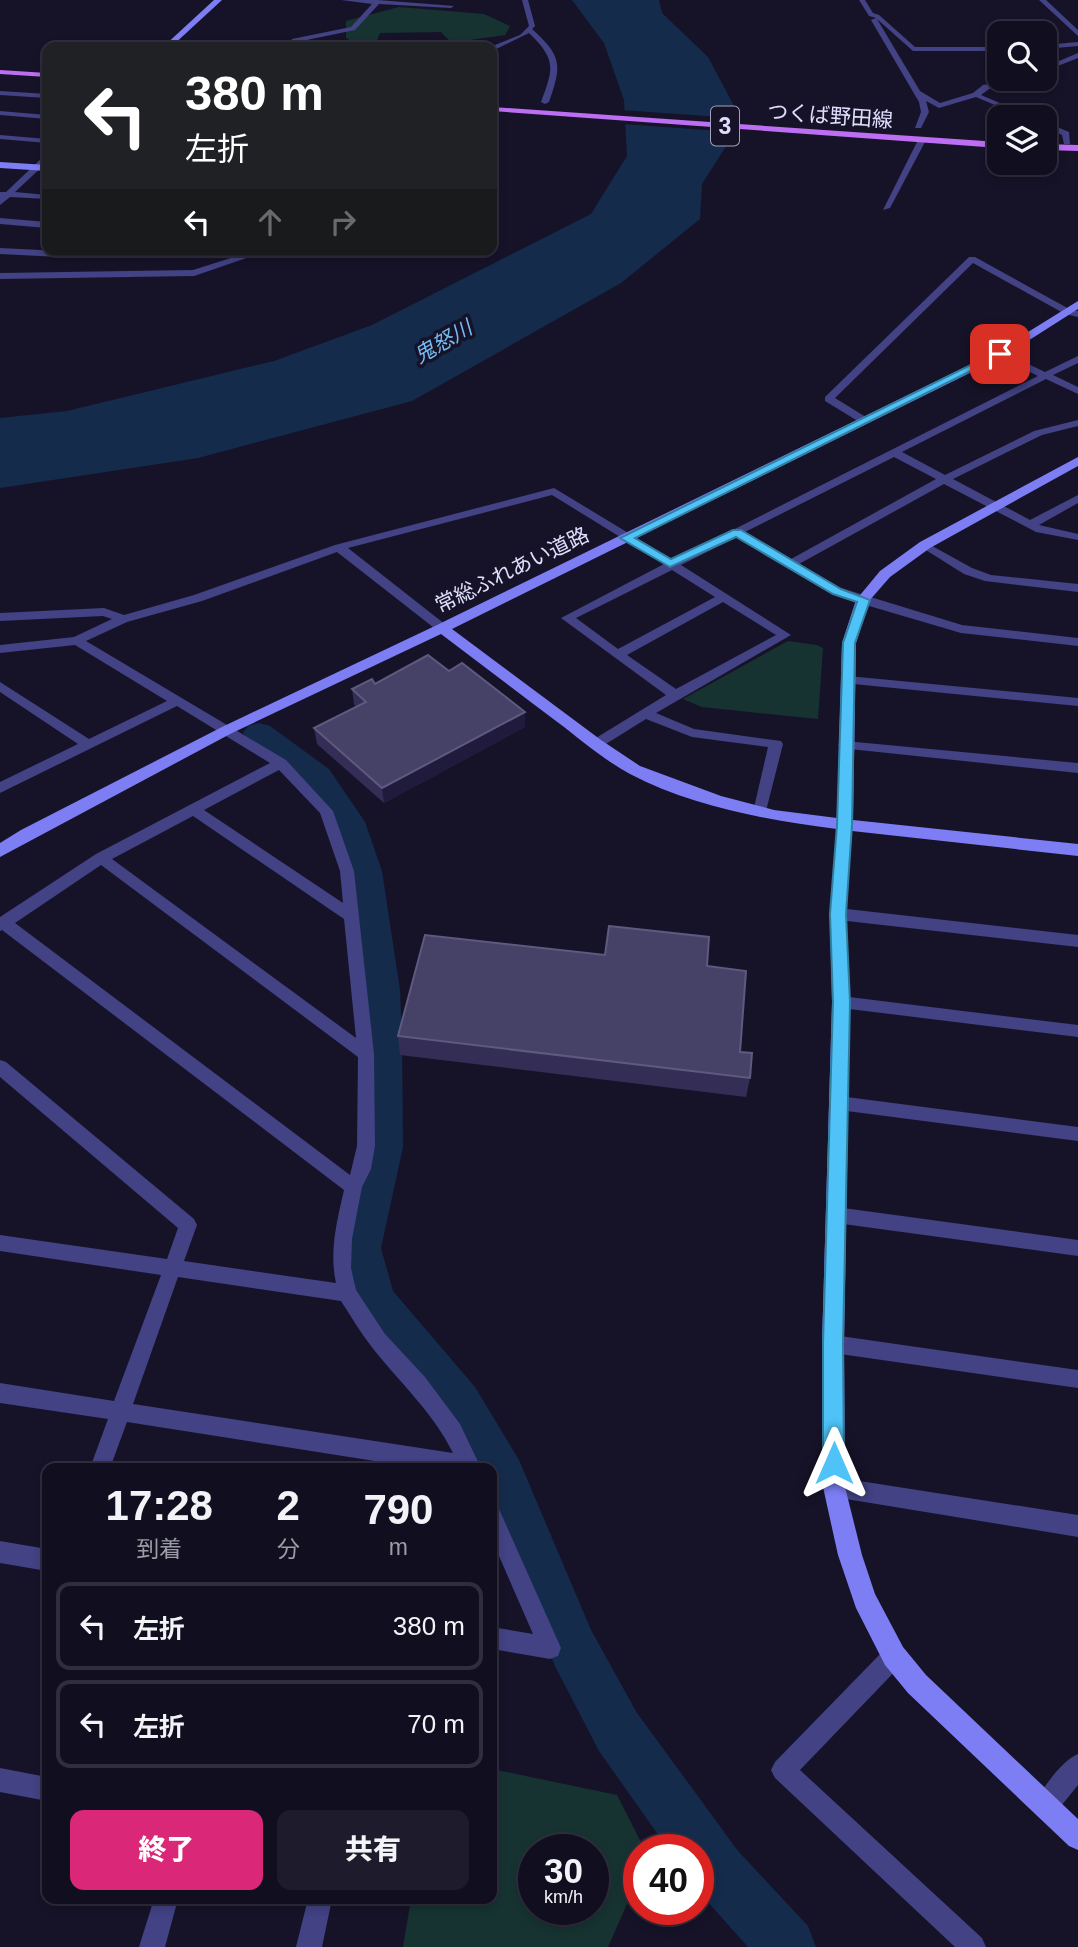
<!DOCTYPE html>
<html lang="ja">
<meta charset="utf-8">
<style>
:root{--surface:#100e1f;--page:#1e1c2c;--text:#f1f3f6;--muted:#9c9ca4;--line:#302e3d;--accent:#db2777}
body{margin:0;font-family:Arial,"Noto Sans JP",sans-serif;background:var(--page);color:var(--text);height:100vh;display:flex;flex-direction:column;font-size:26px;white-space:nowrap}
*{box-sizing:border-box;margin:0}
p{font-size:23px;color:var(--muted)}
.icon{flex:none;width:38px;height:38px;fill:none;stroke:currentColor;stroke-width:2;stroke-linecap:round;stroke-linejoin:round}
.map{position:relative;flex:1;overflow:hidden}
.panel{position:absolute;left:42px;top:1463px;width:455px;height:441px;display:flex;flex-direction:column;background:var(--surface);border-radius:14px;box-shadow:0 4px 10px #0003,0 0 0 2px var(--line)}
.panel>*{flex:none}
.guide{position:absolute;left:42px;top:42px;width:455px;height:214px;border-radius:14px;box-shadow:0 4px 10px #0003,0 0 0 2px var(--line);background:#202124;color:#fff;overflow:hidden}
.fabs{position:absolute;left:987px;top:21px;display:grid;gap:14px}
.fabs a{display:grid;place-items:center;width:70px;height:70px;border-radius:14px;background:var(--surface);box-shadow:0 4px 10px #0003,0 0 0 2px var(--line);font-size:35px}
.speed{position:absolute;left:518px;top:1834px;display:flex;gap:14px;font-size:35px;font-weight:700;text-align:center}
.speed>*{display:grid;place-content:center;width:91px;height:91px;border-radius:50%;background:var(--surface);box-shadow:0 4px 10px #0003,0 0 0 2px var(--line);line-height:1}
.speed small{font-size:18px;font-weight:400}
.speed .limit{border:10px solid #d22;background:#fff;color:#111}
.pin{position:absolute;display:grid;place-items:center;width:60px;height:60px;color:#fff;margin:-30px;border-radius:14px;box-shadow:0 4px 10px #0006}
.me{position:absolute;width:77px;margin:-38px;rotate:0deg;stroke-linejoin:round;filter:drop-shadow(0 0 5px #0008)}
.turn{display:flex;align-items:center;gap:24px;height:147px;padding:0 28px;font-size:32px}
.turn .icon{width:91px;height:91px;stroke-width:2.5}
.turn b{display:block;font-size:49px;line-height:60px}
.lanes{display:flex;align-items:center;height:66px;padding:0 28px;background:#0003;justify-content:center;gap:35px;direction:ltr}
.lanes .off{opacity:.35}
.eta{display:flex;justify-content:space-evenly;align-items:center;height:119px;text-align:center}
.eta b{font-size:42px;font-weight:800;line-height:49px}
.action{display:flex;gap:14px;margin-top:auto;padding:14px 28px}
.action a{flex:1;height:80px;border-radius:14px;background:var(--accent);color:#fff;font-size:28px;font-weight:800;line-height:80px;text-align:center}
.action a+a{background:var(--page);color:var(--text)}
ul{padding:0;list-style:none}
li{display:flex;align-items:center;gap:21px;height:88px;margin:0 14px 10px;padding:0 14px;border:4px solid var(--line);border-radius:14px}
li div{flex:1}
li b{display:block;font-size:26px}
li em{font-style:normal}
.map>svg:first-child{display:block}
</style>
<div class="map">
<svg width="1078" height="1947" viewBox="0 0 1078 1947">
<rect width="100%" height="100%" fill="#161329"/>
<!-- green -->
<path fill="#163331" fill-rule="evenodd" d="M399,7L484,14L510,26L505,35L456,42L449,40L441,32L380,33L376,43L358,45L346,38V21Z
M788,641L817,645L823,648L818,719L702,707L683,699Z
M492,1769L617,1795L645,1850H639V1877L608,1947H403L411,1899H492ZM534,1850H593V1909H534Z"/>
<!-- water -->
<path fill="#142b4c" d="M572,0H659L662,13L708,57L733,104L730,140L702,184L700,219L621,283L412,401L198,458L0,488V418L67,411L274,361L372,325L591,214L627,156L624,100L604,43Z"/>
<!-- pier -->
<path fill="#161329" d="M621,110L735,118L734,132L622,124Z"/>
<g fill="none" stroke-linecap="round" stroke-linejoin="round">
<!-- river -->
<path fill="#142b4c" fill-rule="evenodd" d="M259,723L270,726L329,769L365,822L382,871L400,990L402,1041L403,1147L381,1248L393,1291L475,1387L519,1460L591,1630L637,1713L738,1851L808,1926L816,1947H748L698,1891V1850H669L599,1751L555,1666L492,1511V1468H470L443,1419L358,1315L352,1301L339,1248L363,1147L362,990L348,871L332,823L307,785L248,740L243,733L248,726Z"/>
<!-- street -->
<path fill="#424284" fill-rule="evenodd" d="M341,0H378L454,6L451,8L379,4L355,30L297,42L301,47H294L290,42L292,39L351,27L372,4Z
M522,0H528L535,26L532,29C562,56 562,65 549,102L545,104L541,102C554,68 556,59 529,33L494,50L492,51L490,47L520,35L529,26Z
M859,0H865L873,13L879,15L915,47H999V51H913L877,19L920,91L940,103L973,93L983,85L1019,79L989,89L981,95L1033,117H1023L976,97L939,108L926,101L929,112L921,128H915L921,112L919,102L871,20L876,18L869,16Z
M1039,0H1046L1078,30V36Z
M1078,42V46L1045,49V45Z
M1078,53V58L1045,71V67Z
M0,91L47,94V98L0,95Z
M0,111L47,115V119L0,115Z
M1045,122L1069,132L1070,144H1064L1062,135L1045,127Z
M0,135L47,139V143L0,139Z
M919,138L926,140L890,208L883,210Z
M44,156H47V162L15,192L47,195V199L10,197L0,205V192H6Z
M0,218L47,222V228L0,224Z
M0,248L80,252L127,250L80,258L0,254Z
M256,250H270L194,276L0,279V273L193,270Z
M969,257H975L1071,310L1078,311V317L1065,314L973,263L835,398L869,419V423H861L825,401V397Z
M997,352H1003L1045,372L1078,356V363L1053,375L1078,387V394L1046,379L902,452L945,475L1034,431L1078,420V426L1042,435L953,479L1030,520L1078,495V503L1039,525L1078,534V540L1036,532L944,484L799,564L841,588L962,625L1078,638V646L961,633L859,603L833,594L737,537L681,565L791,635L656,713L694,729L781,741L783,744L765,815L760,817L753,812L768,747L692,737L646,719L601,747H591L589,744L591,741L666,695L561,618L664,564L552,495L348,548L446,625V631H438L337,552L202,601L127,622L86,641L286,760L333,811L354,871L374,1054L375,1146L371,1169L362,1187L352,1239L351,1268L356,1290L385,1334L425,1377L460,1424L481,1468H419L127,1422L110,1468H90L108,1419L0,1403V1383L114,1401L161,1275L0,1251V1235L167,1259L178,1228L0,1077V1060L6,1062L194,1219L197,1225L184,1261L336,1283C329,1251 337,1221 344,1190L2,930L0,931V917L96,854L270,763L177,706L0,793V782L78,744L0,692V682L89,739L167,701L75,645L0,653V645L74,637L112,619L103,616L0,621V613L104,608L124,615L194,595L335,545L554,488L673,560L1038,376L997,356ZM894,457L936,479L791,559L745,532ZM672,570L715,597L618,649L576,618ZM723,602L776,635L676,689L627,655ZM279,770L320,813L340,871L343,903L204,810ZM193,816L344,919L356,1038L112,859ZM101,865L358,1057L357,1146L350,1175L15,923ZM178,1277L341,1301C351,1316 360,1332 371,1346C399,1382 433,1412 453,1453L133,1404Z
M925,542L972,568L991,575L1078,584V592L985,581L964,574L921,547V543Z
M848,676L1078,698V706L843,683L842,680Z
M845,741L1078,763V773L840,748L838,745Z
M838,908L1078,935V947L838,920L830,914Z
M841,996L1078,1025V1037L841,1008L835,1006L833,1002L835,998Z
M839,1096L1078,1127V1141L839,1110L833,1108L831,1103L833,1098Z
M836,1207L1078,1240V1256L836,1223L830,1221L827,1215L830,1209Z
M833,1335L1078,1370V1388L833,1353L826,1350L823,1344L826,1338Z
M834,1477L1078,1515V1537L834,1497L827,1494L824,1487L827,1480Z
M492,1506L499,1509L561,1648L558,1656L550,1659L492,1649V1627L533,1634L492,1540Z
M0,1541L47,1549V1571L0,1563Z
M894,1645L902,1648L905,1656L902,1664L800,1770L982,1938L986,1947H955L775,1778L771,1770L775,1762L886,1648Z
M1078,1754V1785L1053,1816L1045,1820L1037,1816L1033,1808C1040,1791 1061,1761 1078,1754Z
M0,1768L47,1777V1801L0,1792Z
M154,1899H178L165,1947H139Z
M308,1899H332L322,1947H296Z"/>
<!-- secondary -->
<path fill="#7d7ef4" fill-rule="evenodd" d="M214,0H222L171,47H163Z
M0,162L47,165V171L0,168Z
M1078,301V309L1004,356L452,629L601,740L640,766L721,796L774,810L837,818L842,643L856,600L880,571L920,542L1078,457V466L930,548L890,577L869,601L856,643L853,820L1078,844V856L852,831L846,914L850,1002L844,1344L845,1487L862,1555L875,1594L903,1647L926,1675L1078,1819V1850L1069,1846L908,1693L885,1665L856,1608L838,1555L823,1487L822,1344L832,1002L830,914L837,829C767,820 693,807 630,774C604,760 580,739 556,721C518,692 479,663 441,634L232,733L0,857V843L21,830L222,727L437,625L996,352Z"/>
<!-- primary -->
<path fill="#bd6ef3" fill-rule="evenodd" d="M0,70L47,73V77L0,74Z
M492,107L999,142V148L492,111Z
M1045,144L1078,145V151L1045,150Z"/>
</g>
<!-- wall -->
<path fill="#342e56" d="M449,671L525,712V727L384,803L317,744L314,728L356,707L354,704L352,689Z
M707,966L750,1078L746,1097L400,1055L398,1036Z"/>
<!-- shaded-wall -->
<path fill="#201b3c" d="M525,712V727L384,803L382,788Z"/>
<!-- building -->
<path fill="#464167" stroke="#5e5a7f" stroke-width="2" d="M428,655L449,671L462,663L525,712L382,788L314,728L366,702L352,689L372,679L375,684Z
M609,926L709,937L707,966L746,971L740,1052L752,1053L750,1078L398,1036L425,935L605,955Z"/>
<!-- route -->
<path fill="#4fc3f7" stroke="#337fa1" stroke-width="2" d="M997,352L1005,354L635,538L671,559L733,530H741L841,589L870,600L855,643L852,825L846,914L850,1002L843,1344L844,1463L841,1470L834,1473L826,1470L823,1463V1344L833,1002L830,914L837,825L843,643L857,602L833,594L736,537L670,567L620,538Z"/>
<g text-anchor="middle" stroke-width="7" stroke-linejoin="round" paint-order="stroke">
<!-- far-street labels -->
<g font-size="21" fill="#e0defc" stroke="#161329">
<text transform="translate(830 116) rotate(4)" y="7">つくば野田線</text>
<text transform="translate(512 570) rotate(-26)" y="7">常総ふれあい道路</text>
</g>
<!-- far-water labels -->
<g font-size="21" font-style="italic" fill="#75bdf4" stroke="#161329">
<text transform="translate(443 342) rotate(-30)" y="7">鬼怒川</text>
</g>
<!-- shield labels -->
<rect fill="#161329" stroke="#a3a1bd" stroke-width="2" x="711" y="106.5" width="28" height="39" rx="5"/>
<g font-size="23" font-weight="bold" fill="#e0defc">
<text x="725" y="134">3</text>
</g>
</g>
</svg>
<div class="fabs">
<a><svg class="icon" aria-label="search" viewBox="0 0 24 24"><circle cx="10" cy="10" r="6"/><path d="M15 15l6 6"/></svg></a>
<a><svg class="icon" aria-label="layers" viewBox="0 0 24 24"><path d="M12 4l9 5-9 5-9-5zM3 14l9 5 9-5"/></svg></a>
</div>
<div class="speed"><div>30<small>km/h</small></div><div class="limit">40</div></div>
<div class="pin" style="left:1000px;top:354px;background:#d93025"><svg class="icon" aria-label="arrive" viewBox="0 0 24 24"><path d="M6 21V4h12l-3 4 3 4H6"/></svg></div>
<svg class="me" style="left:834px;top:1463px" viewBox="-20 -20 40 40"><path d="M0-17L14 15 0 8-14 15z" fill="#4fc3f7" stroke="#fff" stroke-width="4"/></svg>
<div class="guide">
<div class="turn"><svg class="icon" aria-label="left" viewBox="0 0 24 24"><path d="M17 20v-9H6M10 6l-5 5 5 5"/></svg><div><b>380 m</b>左折</div></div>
<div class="lanes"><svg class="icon" aria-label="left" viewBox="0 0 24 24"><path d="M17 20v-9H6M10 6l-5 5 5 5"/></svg><svg class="icon off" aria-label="ahead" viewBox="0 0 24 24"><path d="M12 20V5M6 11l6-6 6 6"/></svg><svg class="icon off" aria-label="right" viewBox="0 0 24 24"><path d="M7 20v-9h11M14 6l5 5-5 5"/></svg></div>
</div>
<section class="panel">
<div class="eta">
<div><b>17:28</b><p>到着</p></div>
<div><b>2</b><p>分</p></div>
<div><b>790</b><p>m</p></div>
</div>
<ul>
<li><svg class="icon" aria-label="left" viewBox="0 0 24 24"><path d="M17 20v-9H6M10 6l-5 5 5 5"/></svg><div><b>左折</b></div><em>380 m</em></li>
<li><svg class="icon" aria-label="left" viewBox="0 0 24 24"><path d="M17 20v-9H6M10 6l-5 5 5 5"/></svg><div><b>左折</b></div><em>70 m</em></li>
</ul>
<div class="action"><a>終了</a><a>共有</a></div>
</section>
</div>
